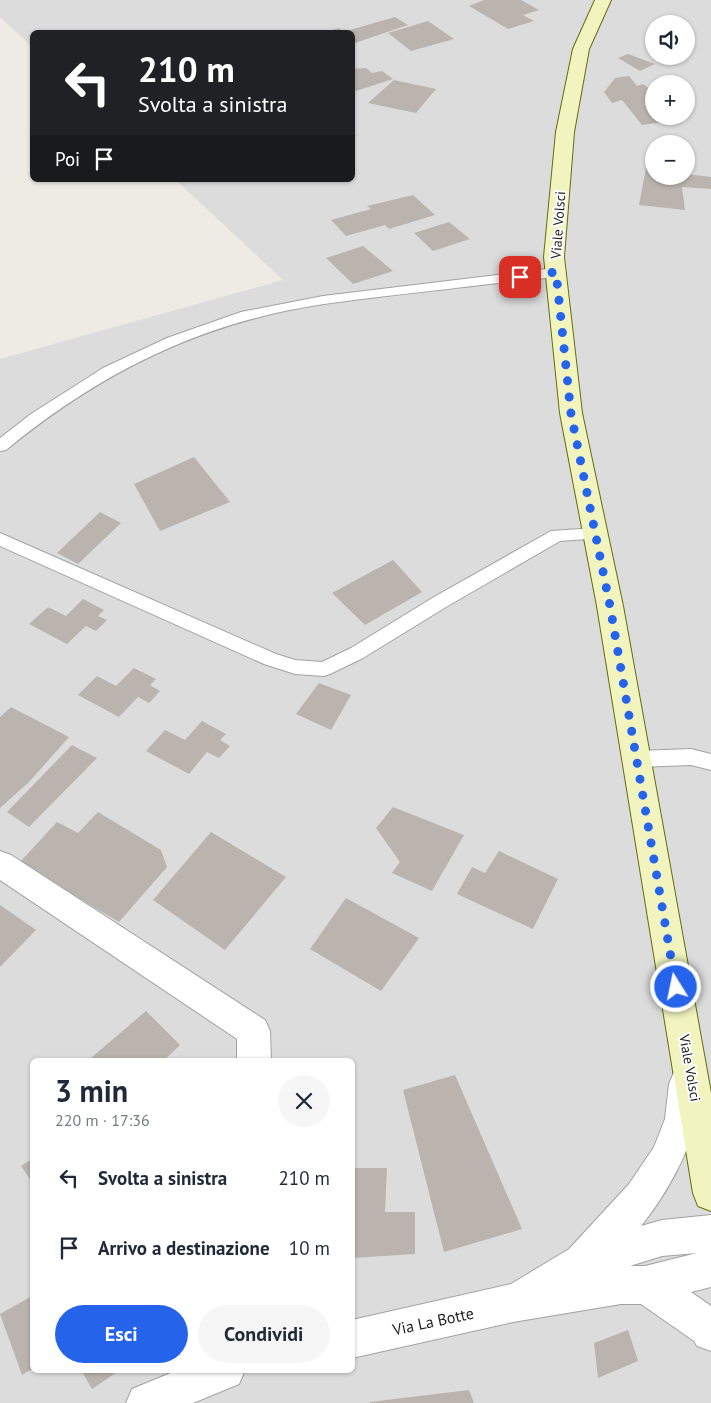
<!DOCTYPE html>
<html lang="it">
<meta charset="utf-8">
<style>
:root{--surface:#fff;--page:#f6f6f7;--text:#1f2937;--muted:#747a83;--accent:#2563eb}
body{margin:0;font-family:"PT Sans",sans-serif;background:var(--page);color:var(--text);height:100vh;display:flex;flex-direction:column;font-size:19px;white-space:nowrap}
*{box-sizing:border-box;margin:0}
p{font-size:16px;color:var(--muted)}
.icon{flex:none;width:28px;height:28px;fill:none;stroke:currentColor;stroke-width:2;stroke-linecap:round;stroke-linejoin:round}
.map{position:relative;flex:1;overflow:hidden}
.side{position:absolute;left:30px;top:1058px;width:325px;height:315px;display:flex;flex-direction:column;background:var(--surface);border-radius:8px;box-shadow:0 1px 4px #0004}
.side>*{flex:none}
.top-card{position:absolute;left:30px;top:30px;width:325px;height:152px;border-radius:8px;box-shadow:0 1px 4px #0004;background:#202124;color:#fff;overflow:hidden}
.tools{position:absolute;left:645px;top:15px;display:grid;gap:10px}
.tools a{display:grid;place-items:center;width:50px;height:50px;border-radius:50%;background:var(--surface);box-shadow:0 1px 4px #0004;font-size:25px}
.pin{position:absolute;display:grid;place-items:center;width:42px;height:42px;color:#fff;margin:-21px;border-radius:10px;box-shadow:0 2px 8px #0006}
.me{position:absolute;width:55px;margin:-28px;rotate:350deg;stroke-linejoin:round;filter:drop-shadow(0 0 4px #0008)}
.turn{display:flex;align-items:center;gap:18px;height:105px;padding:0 25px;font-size:22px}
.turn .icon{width:65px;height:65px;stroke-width:2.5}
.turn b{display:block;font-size:35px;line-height:42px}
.then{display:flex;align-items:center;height:48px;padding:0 25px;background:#0003;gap:10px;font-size:19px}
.round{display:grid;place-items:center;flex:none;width:52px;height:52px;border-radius:26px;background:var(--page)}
.headline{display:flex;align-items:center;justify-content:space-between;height:85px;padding:0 25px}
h1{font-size:30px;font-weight:700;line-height:38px}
.action{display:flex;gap:10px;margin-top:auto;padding:10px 25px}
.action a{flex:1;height:58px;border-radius:30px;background:var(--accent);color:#fff;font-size:20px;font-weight:700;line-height:58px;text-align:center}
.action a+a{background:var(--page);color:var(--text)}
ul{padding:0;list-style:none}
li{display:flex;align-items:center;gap:15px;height:70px;padding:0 25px}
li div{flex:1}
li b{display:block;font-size:19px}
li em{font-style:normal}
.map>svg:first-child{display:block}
</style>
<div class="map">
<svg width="711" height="1403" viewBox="0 0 711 1403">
<rect width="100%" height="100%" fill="#eeebe5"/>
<!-- residential -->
<path fill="#dcdcdc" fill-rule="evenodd" d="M0,0H711V1403H0V359L283,280L176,180H352V32H32V47L0,17ZM654,24H686V56H654ZM654,84H686V116H654ZM654,144H686V176H654ZM32,1060H352V1370H32Z"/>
<!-- building -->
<path fill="#bbb4ae" d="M484,0H521L539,10L523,15L534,21L508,29L469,6Z
M395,17L408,25L352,44V32H325L339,28L343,32Z
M428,21L454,39L411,51L388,33Z
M628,54L655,64L640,71L618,58Z
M366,68L372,73L382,71L393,79L356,91L352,87V69Z
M629,76L637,86L643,84L654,92V116H684L686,119L642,125L622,100L612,103L604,92L615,78Z
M394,80L436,89L416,113L368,103Z
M646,168L654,169V176H686V174L711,177V189L682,187L685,210L639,205Z
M413,195L435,215L389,229L385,225L346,236L331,220L371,209L367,206Z
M449,222L470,239L433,251L414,233Z
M363,246L393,271L353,284L326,258Z
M194,457L230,502L160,531L134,484Z
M100,512L121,523L78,564L57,553Z
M393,560L422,592L365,625L332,593Z
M83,599L104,610L98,616L107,620L96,631L86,626L67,644L29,624L48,607L66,616Z
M134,668L156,679L150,685L160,691L149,703L138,697L119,717L78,695L97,676L116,686Z
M319,683L351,695L331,730L296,714Z
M11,707L69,737L29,782L0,808V717Z
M202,721L226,734L220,740L230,746L219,758L207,752L189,774L146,751L165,730L185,740Z
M72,745L97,758L29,827L7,812Z
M393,807L464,835L432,891L392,873L400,862L376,828Z
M98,812L161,850L167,867L119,922L19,863L57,822L78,833Z
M211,832L286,877L225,950L153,900Z
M499,851L558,879L533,929L457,894L472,867L485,873Z
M346,898L419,938L381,991L310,949Z
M0,905L36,930L0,967Z
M146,1011L180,1045L164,1060H95L92,1057Z
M455,1075L522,1229L444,1252L403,1090Z
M32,1159V1182L21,1166Z
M352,1168H387L385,1212H415V1254L352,1258Z
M32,1296V1369L22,1375L0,1314Z
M628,1330L638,1361L598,1378L594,1343Z
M81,1370H120L92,1389Z
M469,1390L474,1403H370V1402Z"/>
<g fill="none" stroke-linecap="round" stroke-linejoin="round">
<!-- lane casing -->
<g stroke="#a2a2a2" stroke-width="2">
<path id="lane" d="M555,268L560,269L562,272L560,275C537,281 512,281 489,284C434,291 379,296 324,304C202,322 101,372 6,450L0,451V438L31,414L103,368L167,338L241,312L323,296Z
M595,528L601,530L603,534L601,538L560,541L446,607L363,658L330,674L324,676L295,674L264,664L0,546V533L276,654L295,660L322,662L351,648L434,597L551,531Z
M691,749L711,754V770L691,765L637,767L630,765L627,759L630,753L637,751Z"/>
</g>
<!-- street casing -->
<g stroke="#a2a2a2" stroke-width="2">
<path id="street" d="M0,851L11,855L265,1020L270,1031L271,1060H237V1039L0,880Z
M686,1067L698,1072C711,1118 670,1191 641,1226L662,1220L711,1215V1287L691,1292L711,1306V1351L697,1346L694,1341L641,1304H621L513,1322L352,1358V1320L511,1284L569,1249L629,1184L654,1147L665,1119L669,1084L674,1072ZM697,1253L645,1266H630L662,1256Z
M178,1370H245L239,1384L193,1403H126L132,1389Z"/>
</g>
<!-- secondary casing -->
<g stroke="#636d0e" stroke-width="2">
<path id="secondary" d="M595,0H611L589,49L574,132L564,257L582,413L623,606L711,1093V1211L698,1206L693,1193L597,606L560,413L544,257L556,132L573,49Z"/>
</g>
<!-- lane -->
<use href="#lane" fill="#fff" fill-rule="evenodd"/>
<!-- street -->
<use href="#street" fill="#fff" fill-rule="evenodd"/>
<!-- secondary -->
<use href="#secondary" fill="#f1f4be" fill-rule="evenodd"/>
</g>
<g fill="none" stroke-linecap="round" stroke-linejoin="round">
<!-- route -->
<path stroke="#2563eb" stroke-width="9" stroke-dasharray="0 16.2" d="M520,277L556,272L571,414L610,606L676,987"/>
</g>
<g text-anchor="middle" stroke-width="4" stroke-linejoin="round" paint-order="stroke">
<!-- street labels -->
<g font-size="14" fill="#1e1e1e" stroke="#fff">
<text transform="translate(558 225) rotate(-86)" y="5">Viale Volsci</text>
<text transform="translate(690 1068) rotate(80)" y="5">Viale Volsci</text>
</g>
<!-- near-street labels -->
<g font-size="16" fill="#1e1e1e" stroke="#fff">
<text transform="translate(433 1321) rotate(-12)" y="6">Via La Botte</text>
</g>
</g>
</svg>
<div class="tools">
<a><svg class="icon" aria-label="sound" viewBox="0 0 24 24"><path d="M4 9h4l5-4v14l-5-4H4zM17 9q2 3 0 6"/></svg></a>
<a>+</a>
<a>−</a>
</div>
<div class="pin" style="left:520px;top:277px;background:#d93025"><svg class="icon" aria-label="arrive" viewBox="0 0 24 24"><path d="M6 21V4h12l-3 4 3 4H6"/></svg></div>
<svg class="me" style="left:676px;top:987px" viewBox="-20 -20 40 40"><circle r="17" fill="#2563eb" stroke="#fff" stroke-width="3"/><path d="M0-11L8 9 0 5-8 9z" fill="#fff"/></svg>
<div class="top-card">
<div class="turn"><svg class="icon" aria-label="left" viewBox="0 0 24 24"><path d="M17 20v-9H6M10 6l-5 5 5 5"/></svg><div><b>210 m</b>Svolta a sinistra</div></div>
<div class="then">Poi<svg class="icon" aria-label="arrive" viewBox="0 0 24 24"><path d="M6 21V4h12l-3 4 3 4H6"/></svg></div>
</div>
<section class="side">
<div class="headline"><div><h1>3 min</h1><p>220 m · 17:36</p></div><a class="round"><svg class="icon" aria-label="close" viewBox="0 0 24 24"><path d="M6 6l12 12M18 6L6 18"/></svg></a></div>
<ul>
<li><svg class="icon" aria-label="left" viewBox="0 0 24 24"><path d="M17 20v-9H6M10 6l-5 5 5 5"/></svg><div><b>Svolta a sinistra</b></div><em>210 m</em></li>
<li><svg class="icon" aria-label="arrive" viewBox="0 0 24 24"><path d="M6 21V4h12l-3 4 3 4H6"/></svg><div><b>Arrivo a destinazione</b></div><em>10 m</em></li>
</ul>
<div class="action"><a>Esci</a><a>Condividi</a></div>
</section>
</div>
